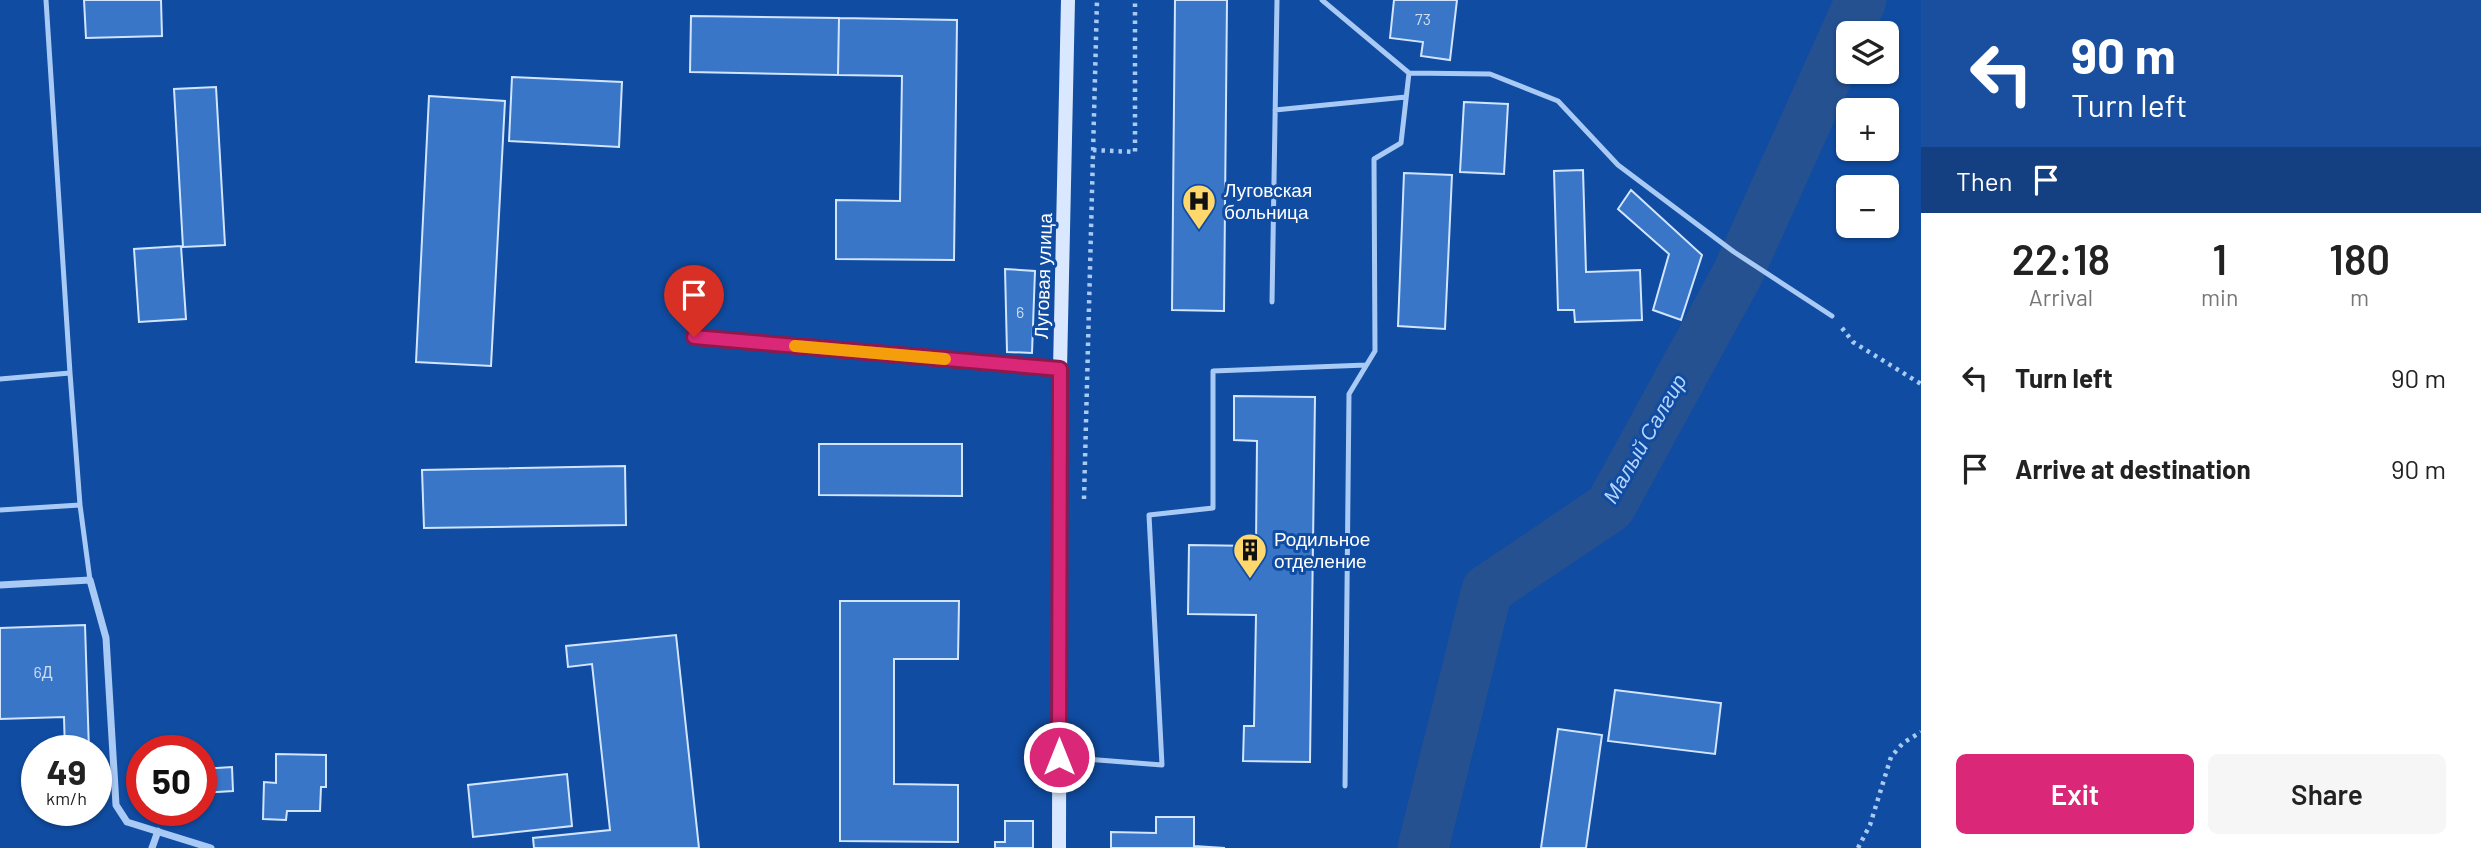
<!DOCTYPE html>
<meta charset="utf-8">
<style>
:root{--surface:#fff;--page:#f6f6f6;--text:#222;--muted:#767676;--accent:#db2777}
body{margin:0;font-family:Barlow,sans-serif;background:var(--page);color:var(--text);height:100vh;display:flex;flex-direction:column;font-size:26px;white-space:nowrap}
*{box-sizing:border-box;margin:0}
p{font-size:23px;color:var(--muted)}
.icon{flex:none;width:38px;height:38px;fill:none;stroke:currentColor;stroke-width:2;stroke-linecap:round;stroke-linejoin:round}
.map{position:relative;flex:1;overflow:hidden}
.panel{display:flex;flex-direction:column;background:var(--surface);width:560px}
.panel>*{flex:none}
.hud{background:#1a4fa0;color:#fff;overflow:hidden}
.controls{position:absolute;left:1836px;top:21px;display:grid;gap:14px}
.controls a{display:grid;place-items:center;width:63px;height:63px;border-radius:10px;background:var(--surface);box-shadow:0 2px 5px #0004;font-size:35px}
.speed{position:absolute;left:21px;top:735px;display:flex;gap:14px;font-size:35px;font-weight:700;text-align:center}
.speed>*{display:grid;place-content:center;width:91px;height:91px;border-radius:50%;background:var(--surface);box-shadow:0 2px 5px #0004;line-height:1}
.speed small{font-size:18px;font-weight:400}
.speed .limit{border:10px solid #d22;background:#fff;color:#111}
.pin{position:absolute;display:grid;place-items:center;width:60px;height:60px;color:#fff;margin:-72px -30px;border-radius:50% 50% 50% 0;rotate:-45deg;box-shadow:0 0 7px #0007}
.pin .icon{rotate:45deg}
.me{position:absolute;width:77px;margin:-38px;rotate:0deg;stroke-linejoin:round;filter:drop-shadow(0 0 5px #0008)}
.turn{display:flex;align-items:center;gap:24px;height:147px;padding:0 35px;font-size:32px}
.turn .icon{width:91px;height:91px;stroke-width:2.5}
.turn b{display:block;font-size:49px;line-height:60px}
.then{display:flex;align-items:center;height:66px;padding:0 35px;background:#0003;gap:14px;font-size:26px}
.eta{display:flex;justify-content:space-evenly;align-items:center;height:119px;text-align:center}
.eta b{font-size:42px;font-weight:600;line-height:49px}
.action{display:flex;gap:14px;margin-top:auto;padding:14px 35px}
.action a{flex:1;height:80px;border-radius:10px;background:var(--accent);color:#fff;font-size:28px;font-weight:600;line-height:80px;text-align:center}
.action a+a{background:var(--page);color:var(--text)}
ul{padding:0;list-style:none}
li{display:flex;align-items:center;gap:21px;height:91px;padding:0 35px}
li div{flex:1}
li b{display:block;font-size:26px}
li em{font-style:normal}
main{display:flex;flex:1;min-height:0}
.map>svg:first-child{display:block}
</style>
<main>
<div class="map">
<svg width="1921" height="848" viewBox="0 0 1921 848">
<rect width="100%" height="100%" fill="#104ca1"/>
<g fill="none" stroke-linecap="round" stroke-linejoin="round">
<!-- river -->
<path stroke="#255190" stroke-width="51" d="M1423,848L1487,590L1610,507L1738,273L1861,0"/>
</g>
<!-- building -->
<path fill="#3976c8" stroke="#d2e5fe" stroke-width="2" d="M84,0H161L162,36L86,38Z
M1175,0H1227L1224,311L1172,310Z
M1394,0H1457L1450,60L1421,56L1423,42L1390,38Z
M691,16L839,18L838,75L690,72Z
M839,18L957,20L954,260L836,259V200L900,201L902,76L838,75Z
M512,77L622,82L619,147L509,141Z
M216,87L225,245L183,247L174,89Z
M429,96L505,101L491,366L416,362Z
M1464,102L1508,104L1504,174L1460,172Z
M1583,170L1586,272L1640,270L1642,320L1575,322L1574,310H1558L1554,171Z
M1404,173L1452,175L1445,329L1398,326Z
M1631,190L1702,255L1681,320L1653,310L1669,254L1618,209Z
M181,246L186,319L139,322L134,249Z
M1005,269L1035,271L1032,353L1007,352Z
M1234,396L1315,397L1310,762L1243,761L1244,726H1254L1256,615L1188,614L1189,545L1256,546L1257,441L1234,440Z
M819,444H962V496L819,495Z
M625,466L626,525L424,528L422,470Z
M840,601H959L958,659H894V784L958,785V842L840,841Z
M85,625L89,751H65L64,717L0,719V628Z
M676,635L699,848H534L533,838L610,830L592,664L568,667L566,646Z
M1615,690L1721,703L1715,754L1608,741Z
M1558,729L1602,735L1586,848H1541Z
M276,754L326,755V787H321L320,811H287L286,820L263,819L264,782L276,783Z
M232,767L233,791L201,793V769Z
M567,774L572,826L473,837L468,785Z
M1156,817H1194V846L1225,848H1111V832L1156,833Z
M1005,821H1033V848H995V842H1005Z"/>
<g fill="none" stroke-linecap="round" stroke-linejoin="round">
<!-- path -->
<path stroke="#a9caf5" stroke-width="4.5" stroke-dasharray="3.5 5" stroke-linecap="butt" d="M1093,150L1135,152V0
M1842,328L1853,342L1921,384
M1084,499L1097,0
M1858,848L1870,825L1891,757L1903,743L1921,732"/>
<!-- lane -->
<path stroke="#a9caf5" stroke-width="5" d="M46,0L70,373L80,505L90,580
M1322,0L1409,73L1401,143L1374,159L1375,351L1349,394L1345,786
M1409,73L1490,74L1558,101L1618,165L1734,252L1832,316
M1275,110L1406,97
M686,291L694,337L1057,369
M1272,302L1277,0
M0,379L70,373
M0,510L80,505
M1060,757L1162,765L1149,515L1213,508V371L1366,365"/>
<!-- street -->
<path stroke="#a9caf5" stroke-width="7" d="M0,585L90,580L106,638L116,805L127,822L211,848
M152,848L158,831"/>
<!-- secondary -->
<path stroke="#d9e8fe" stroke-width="14" d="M1059,848L1060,369L1068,0"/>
</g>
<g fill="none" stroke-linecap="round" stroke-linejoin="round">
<!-- route casing -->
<g stroke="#8e194d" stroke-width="18">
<path id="route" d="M694,337L1060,369L1059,757"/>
</g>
<!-- route -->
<use href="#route" stroke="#db2777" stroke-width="12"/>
<!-- slow -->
<path stroke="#f59e0b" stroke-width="12" d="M795,346L945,359"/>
</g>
<!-- icons -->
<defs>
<g id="hospital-pin" transform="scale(1.75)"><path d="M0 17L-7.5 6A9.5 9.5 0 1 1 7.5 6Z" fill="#ffd86d" stroke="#104ca1"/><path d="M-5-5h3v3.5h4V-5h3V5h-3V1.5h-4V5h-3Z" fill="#111"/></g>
<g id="building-pin" transform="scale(1.75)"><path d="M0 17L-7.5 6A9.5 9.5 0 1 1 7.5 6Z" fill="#ffd86d" stroke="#104ca1"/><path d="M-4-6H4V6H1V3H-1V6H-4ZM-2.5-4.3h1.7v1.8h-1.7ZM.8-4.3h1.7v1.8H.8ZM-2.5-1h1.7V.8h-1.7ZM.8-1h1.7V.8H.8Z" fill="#111"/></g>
</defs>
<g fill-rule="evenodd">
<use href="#hospital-pin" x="1199" y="201"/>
<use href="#building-pin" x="1250" y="550"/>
</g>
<g text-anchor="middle" stroke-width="6" stroke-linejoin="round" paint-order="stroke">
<!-- number labels -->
<g font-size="16" fill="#ceddf1">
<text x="1423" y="25">73</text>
<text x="1020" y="318">6</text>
<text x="43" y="678">6Д</text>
</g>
<!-- poi labels -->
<g font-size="19" fill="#fff" stroke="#104ca1" text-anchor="start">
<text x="1224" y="197">Луговская<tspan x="1224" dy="22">больница</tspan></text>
<text x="1274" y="546">Родильное<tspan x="1274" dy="22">отделение</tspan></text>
</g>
<!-- street labels -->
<g font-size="19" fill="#fff" stroke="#104ca1">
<text transform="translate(1043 276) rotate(-88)" y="7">Луговая улица</text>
</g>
<!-- water labels -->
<g font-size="21" font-style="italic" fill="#b5d4fc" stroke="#104ca1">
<text transform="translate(1645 439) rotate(-60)" y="7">Малый Салгир</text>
</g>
</g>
</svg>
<div class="controls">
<a><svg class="icon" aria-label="layers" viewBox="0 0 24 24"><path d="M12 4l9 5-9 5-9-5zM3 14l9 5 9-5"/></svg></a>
<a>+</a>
<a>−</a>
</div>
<div class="speed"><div>49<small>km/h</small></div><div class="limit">50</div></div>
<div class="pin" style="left:694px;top:337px;background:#d93025"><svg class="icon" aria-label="arrive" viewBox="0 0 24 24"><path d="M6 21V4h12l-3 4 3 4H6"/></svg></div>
<svg class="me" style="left:1059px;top:757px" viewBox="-20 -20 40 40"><circle r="17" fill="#db2777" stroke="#fff" stroke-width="3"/><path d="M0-11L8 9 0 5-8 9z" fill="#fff"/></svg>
</div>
<section class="panel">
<div class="hud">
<div class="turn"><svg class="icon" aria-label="left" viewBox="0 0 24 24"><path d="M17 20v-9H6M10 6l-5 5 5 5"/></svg><div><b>90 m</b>Turn left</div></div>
<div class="then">Then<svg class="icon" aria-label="arrive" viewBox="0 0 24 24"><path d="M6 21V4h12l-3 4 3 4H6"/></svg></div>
</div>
<div class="eta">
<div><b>22:18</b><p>Arrival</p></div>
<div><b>1</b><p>min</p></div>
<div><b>180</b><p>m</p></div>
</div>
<ul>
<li><svg class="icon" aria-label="left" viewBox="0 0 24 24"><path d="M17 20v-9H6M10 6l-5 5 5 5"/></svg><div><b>Turn left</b></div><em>90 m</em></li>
<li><svg class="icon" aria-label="arrive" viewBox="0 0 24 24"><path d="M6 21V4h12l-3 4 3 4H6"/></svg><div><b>Arrive at destination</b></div><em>90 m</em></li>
</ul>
<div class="action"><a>Exit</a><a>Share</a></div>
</section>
</main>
